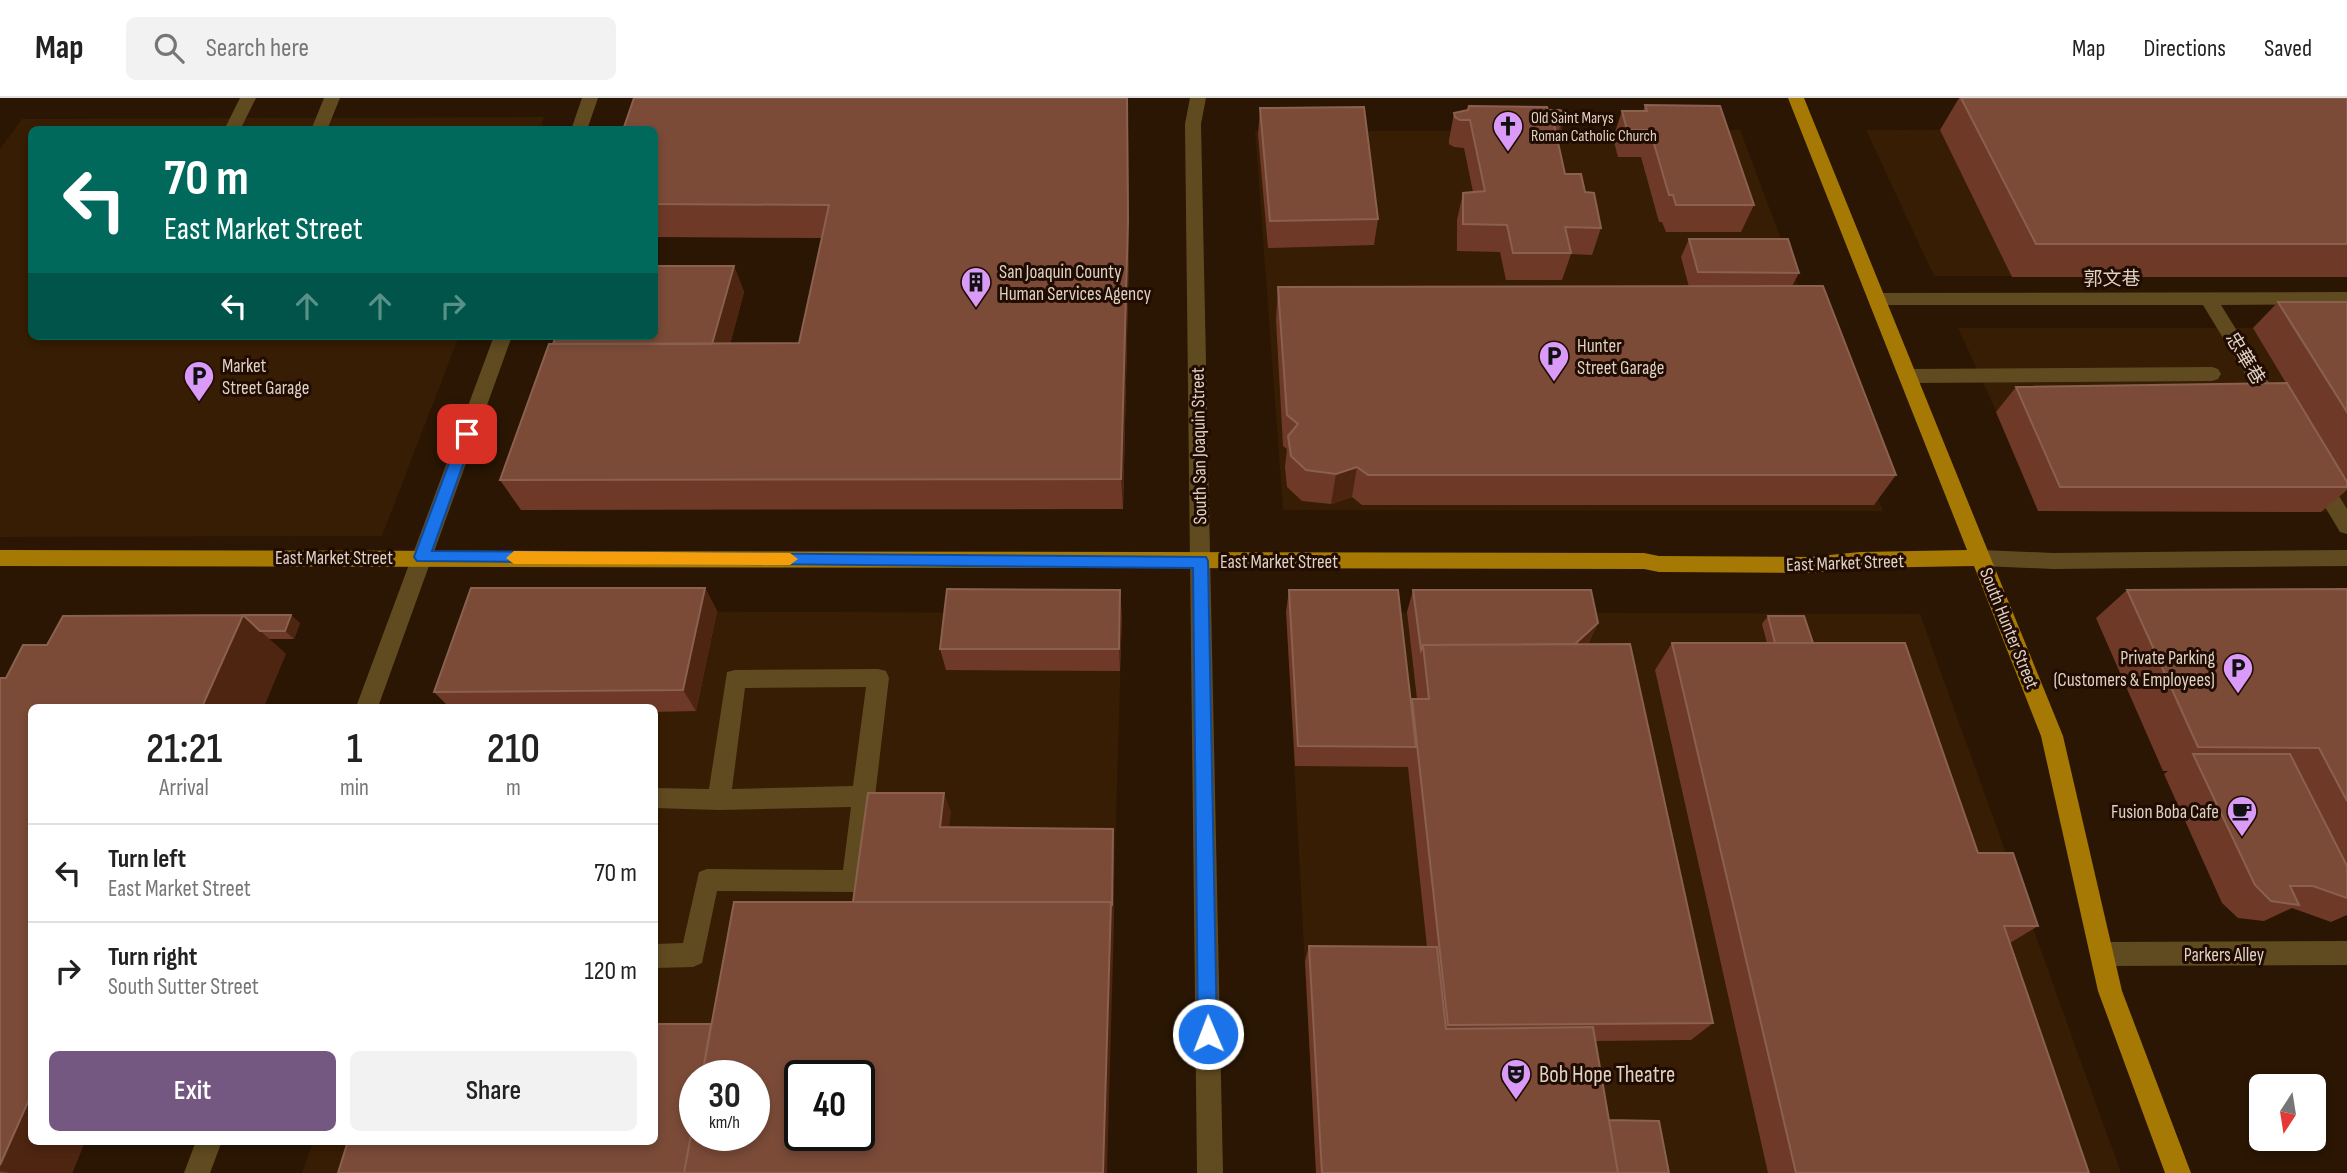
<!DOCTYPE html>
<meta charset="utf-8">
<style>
:root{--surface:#fff;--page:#f2f2f2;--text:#222;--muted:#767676;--line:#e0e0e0;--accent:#745882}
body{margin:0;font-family:"Sofia Sans Condensed","Noto Sans SC",sans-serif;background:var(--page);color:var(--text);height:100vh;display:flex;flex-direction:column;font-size:26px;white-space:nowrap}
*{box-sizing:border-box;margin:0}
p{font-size:23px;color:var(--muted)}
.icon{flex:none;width:38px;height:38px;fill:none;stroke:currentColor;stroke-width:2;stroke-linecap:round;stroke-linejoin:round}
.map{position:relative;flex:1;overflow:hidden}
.side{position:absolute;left:28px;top:606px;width:630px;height:441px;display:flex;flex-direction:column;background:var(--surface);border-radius:10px;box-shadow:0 4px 10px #0003}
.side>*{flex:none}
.guide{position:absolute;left:28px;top:28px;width:630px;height:214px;border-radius:10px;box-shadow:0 4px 10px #0003;background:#00695c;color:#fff;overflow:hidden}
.needle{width:46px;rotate:192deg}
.controls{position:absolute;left:2249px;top:976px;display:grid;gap:14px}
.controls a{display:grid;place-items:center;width:77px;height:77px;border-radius:10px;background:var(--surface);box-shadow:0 4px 10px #0003;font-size:35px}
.speed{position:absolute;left:679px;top:962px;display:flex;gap:14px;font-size:35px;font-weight:700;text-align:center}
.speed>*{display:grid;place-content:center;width:91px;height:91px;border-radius:50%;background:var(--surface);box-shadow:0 4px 10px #0003;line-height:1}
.speed small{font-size:18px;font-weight:400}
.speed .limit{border:4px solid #111;border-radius:10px;background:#fff;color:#111}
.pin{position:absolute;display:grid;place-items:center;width:60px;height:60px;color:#fff;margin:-30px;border-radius:14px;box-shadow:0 4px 10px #0006}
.me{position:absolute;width:77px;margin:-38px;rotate:359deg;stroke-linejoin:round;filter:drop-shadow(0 0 5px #0008)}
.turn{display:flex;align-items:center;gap:24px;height:147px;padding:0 21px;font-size:32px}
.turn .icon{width:91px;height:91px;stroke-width:2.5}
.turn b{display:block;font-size:49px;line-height:60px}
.lanes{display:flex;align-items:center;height:66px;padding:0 21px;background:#0003;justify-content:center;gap:35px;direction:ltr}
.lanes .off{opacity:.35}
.eta{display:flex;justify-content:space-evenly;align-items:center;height:119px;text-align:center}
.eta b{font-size:42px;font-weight:600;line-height:49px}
.primary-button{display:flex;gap:14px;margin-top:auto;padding:14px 21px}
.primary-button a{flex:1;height:80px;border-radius:10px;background:var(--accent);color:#fff;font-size:28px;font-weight:600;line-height:80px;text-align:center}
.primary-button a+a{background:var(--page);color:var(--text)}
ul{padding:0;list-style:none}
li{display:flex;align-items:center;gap:21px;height:98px;padding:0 21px;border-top:2px solid var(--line)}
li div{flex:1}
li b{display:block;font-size:26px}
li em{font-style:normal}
header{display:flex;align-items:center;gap:42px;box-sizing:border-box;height:98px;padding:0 35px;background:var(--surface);border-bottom:2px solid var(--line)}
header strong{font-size:33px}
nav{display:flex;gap:38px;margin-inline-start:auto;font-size:24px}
.search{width:490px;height:63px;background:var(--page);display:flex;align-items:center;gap:18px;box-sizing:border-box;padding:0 24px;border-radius:10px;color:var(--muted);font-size:26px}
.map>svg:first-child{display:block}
</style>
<header>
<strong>Map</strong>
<div class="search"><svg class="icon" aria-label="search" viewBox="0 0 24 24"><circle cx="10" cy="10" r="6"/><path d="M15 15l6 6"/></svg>Search here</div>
<nav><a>Map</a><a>Directions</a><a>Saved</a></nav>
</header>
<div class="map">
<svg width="2347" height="1075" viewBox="0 0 2347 1075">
<rect width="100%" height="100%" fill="#2a1603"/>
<!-- built -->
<path fill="#371d03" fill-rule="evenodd" d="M544,19L540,32H32V238H459L382,438L0,439V51L22,21Z
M2347,31V179L1934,178L1866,32Z
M1740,32L1883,413L1283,412L1255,33Z
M1958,230H2347V414L2042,413Z
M489,513L1122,515L1106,1075H302L313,1043H654V609ZM695,978H754V1038H695ZM800,978H859V1038H800Z
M1286,514L1920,516L2121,1075H1316Z"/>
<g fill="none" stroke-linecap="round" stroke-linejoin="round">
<!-- minor -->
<path fill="#604b20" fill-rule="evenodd" d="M240,0H256L240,32H224Z
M324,0H340L327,32H311Z
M582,0H598L587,32H571Z
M1190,0H1206L1201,26L1223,1075H1197L1185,26Z
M2347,194V206L2221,207L2284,309L2282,314H2268L2203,207H1877L1871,205L1868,201L1871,197L1877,195Z
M494,238H512L378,609H356Z
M2212,269L2218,271L2221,276L2218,281L2212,283L1908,285L1901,283L1899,278L1901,273L1908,271Z
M2319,374L2326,377L2347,411V436L2340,434L2309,382L2312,377Z
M1982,452L2053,455L2347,452V468L2053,471L1982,468L1975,466L1972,460L1975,454Z
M878,571L886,573L889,580L865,783L861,791L853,794L717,793L702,865L693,869L654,870V846L683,845L699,774L707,771L843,772L851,709L719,712L654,710V690L709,691L727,574L735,572ZM866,589L853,688L732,691L745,590Z
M2347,843V867L2102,868L2093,864L2090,856L2093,848L2102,844Z
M196,1043H222L210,1075H184Z"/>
<!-- major -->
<path fill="#a57903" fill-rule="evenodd" d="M1788,0H1804L2063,638L2122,893L2191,1075H2165L2098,893L2041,638L1974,468L1860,470L1809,475L1659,474L1644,471L0,468V452L1644,455L1659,458L1809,459L1860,454L1967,452Z"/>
</g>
<!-- wall -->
<path fill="#6e3a27" d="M1959,0H2347V179H2012L1940,32Z
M1645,7L1754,107L1741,134H1666L1662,124H1659L1641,59H1618L1613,40L1622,13H1643Z
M1260,10L1378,121L1374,147L1268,150L1258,37Z
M1548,12L1566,16L1558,43L1565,76L1585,94L1601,130L1592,157L1571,156L1562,182H1506L1500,154L1457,153V122L1463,95L1473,94L1464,50L1454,49L1449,46V42L1454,15Z
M654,32H1128L1129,155L1123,411L521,412L500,382L553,246L734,168L744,194L730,246L799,245L822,140L654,139Z
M1689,141L1799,175L1792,188L1896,377L1874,407H1362L1352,399L1331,406L1302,403L1287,389L1285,369L1287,351L1283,348L1276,222L1278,189H1689L1681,159Z
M2278,204H2347V392L2321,414L2038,413L1996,314L2016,289L2286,285L2253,230Z
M705,490L717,513L696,613L654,614V609H449L434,594Z
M2347,491V817L2331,824L2292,810L2264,823L2238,820L2222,805L2164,676L2168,673H2163L2096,520L2127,492Z
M1289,492L1411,605L1412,601H1417L1407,514L1413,492L1598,525L1588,546L1713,925L1691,942L1595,943L1609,1022L1669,1075H1316L1305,863L1309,848L1427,849L1408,669L1295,668L1286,514Z
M1122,515L1120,573L946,572L940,551Z
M1768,518L1813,545L1978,755L2038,828L2010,845L2089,1075H1768L1655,572L1672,545H1767L1762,526Z
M300,525L294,541H269L286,556L32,609L85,1043L72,1075H0V580H6L47,547Z"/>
<!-- shaded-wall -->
<path fill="#4e2511" d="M1127,0L1129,155L1123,411L1121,381Z
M1566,16L1558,43L1554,49L1562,22Z
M734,168L744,194L723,273L712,247Z
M1357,369L1352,399L1331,406L1336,376Z
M705,490L717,513L696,613L683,592Z
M1120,492L1122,515L1120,573L1119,551Z
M243,517L286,556L264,609H202Z
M291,517L300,525L294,541L285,533Z
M1598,525L1587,547L1570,551Z
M944,695L951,714L947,747L940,729Z
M1113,731L1114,750V825L1107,1075H1103Z
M32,995V1043H85L72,1075H10L0,1073V1067Z"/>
<!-- building -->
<path fill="#7b4b38" stroke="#8a604e" stroke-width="2" fill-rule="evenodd" d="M634,0H1127L1128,122L1121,381L500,382L549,246L799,245L829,107L654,106V32H623Z
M1961,0H2347V146H2036Z
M1645,7L1720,8L1754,107H1676L1673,97H1669L1650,32H1627L1622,13H1647Z
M1469,8L1547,9L1548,12H1560L1566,16L1562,22H1553L1565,76H1581L1585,94L1594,95L1601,130L1565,129L1571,155H1513L1507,127L1463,126V95L1485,93L1470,22H1460L1455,19L1454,15L1468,12Z
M1364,9L1378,121L1270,123L1260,10Z
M1689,141H1788L1799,175L1698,174Z
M654,168H734L712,246H553L556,238H654Z
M1823,188L1896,377H1368L1357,369L1336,376L1306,372L1291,358L1288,338L1298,326L1287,317L1278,189Z
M2278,204H2347V314Z
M2287,285L2347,384V389H2060L2016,289Z
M471,490H705L683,592L434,594Z
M947,491L1120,492L1119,551H940Z
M2347,491V703L2319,650L2198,649L2127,492Z
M1289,492H1398L1416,649L1298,648Z
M1413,492H1591L1598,525L1575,546L1423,547L1421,552Z
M243,517L202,609H32V995L0,1067V580H6L23,547H47L63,518Z
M243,517H291L285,533H260Z
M1768,518H1804L1813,545H1775Z
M1672,545H1905L1978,755H2013L2038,828H2004L2089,1075H1796Z
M1630,546L1713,925L1448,927L1412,601H1429L1423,547Z
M2193,656H2290L2347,768V800L2313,788H2290L2299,807L2271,803L2255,787Z
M868,695H944L940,729L1113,731L1112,808L1111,804H853Z
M734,804H1111L1103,1075H684L695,1015V1038H754V978H702ZM800,978H859V1038H800Z
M1309,848L1437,849L1446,931L1593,929L1618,1075H1322Z
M654,926H711L702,978H695V1015L684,1075H338L348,1043H654Z
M1609,1022L1659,1023L1669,1075H1618Z"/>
<!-- route -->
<path fill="#1a73e8" stroke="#114b97" stroke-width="2" d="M467,331L474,336L432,453L1206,459L1208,463L1217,936L1215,943L1208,945L1201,943L1198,936L1193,470L417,463L414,459L460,336Z"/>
<!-- slow -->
<path fill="#f59e0b" d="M514,453L790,455L798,461L790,467L514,466L506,460Z"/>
<!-- icons -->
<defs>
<g id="church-pin" transform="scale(1.575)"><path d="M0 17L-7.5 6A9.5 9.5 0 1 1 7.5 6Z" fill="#d99af8" stroke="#200c00"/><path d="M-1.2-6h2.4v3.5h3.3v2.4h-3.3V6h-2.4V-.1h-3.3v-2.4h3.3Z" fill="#111"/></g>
<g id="building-pin" transform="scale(1.575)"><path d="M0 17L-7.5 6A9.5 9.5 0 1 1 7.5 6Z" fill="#d99af8" stroke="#200c00"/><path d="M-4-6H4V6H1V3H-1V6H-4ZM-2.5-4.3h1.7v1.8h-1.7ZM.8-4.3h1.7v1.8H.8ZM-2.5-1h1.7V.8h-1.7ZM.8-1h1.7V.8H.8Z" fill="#111"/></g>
<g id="parking-pin" transform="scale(1.575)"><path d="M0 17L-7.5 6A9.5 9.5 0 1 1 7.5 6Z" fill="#d99af8" stroke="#200c00"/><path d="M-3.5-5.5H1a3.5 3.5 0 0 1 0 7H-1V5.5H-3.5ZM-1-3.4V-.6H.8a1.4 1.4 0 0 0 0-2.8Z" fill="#111"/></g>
<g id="cafe-pin" transform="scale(1.575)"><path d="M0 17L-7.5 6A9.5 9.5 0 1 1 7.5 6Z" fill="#d99af8" stroke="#200c00"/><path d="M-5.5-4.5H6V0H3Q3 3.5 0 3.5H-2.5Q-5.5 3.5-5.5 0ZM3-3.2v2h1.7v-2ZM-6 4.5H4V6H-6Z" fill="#111"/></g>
<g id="theatre-pin" transform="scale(1.575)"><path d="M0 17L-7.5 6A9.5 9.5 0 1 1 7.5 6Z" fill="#d99af8" stroke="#200c00"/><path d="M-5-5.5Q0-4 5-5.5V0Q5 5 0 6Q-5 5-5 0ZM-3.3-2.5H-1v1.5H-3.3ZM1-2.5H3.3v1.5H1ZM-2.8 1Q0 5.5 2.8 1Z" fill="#111"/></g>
</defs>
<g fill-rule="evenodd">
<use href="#church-pin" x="1508" y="28"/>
<use href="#building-pin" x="976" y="184"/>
<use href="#parking-pin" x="1554" y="258"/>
<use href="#parking-pin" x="199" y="278"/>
<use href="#parking-pin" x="2238" y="570"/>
<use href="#cafe-pin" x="2242" y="713"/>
<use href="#theatre-pin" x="1516" y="976"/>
</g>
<g text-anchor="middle" stroke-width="6" stroke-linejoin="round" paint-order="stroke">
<!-- far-poi labels -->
<g font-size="16" fill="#dfd1c5" stroke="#200c00" text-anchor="start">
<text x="1531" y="25">Old Saint Marys<tspan x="1531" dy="18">Roman Catholic Church</tspan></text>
</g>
<!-- poi labels -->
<g font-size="19" fill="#dfd1c5" stroke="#200c00" text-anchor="start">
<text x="999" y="180">San Joaquin County<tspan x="999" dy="22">Human Services Agency</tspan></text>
<text x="1577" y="254">Hunter<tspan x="1577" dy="22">Street Garage</tspan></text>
<text x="222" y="274">Market<tspan x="222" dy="22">Street Garage</tspan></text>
<text x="2215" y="566" text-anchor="end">Private Parking<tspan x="2215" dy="22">(Customers &amp; Employees)</tspan></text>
<text x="2219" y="720" text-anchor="end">Fusion Boba Cafe</text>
</g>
<!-- street labels -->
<g font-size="19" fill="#dfd1c5" stroke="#200c00">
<text x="2112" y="187">郭文巷</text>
<text transform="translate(2246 260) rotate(59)" y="7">忠華巷</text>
<text transform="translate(1198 348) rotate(-91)" y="7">South San Joaquin Street</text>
<text x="334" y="466">East Market Street</text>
<text x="1279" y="470">East Market Street</text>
<text transform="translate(1845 464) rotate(-2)" y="7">East Market Street</text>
<text transform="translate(2010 530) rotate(68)" y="7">South Hunter Street</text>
<text x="2224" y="863">Parkers Alley</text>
</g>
<!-- near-poi labels -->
<g font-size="23" fill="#dfd1c5" stroke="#200c00" text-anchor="start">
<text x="1539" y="984">Bob Hope Theatre</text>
</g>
</g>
</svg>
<div class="controls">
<a><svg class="needle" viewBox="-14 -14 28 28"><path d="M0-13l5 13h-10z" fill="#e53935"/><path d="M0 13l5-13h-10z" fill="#767676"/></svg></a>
</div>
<div class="speed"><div>30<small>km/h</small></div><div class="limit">40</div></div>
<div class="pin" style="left:467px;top:336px;background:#d93025"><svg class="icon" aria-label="arrive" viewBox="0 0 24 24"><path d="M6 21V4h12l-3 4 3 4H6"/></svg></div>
<svg class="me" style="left:1208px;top:936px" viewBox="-20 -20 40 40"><circle r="17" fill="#1a73e8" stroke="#fff" stroke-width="3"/><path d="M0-11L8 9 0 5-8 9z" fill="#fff"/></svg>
<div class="guide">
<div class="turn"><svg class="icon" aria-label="left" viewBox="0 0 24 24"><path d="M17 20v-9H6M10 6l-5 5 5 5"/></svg><div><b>70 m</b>East Market Street</div></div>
<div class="lanes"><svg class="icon" aria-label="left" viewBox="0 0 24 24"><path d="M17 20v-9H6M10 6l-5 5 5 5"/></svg><svg class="icon off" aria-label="ahead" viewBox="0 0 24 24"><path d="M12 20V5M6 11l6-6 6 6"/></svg><svg class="icon off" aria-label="ahead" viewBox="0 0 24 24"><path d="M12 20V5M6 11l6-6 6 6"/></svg><svg class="icon off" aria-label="right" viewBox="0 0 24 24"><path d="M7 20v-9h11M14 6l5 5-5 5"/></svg></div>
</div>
<section class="side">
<div class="eta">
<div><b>21:21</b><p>Arrival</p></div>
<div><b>1</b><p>min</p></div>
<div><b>210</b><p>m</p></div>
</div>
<ul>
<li><svg class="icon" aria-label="left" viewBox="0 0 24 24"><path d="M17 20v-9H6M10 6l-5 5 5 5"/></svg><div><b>Turn left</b><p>East Market Street</p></div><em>70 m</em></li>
<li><svg class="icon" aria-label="right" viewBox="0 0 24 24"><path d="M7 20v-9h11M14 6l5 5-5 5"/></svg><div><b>Turn right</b><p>South Sutter Street</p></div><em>120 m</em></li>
</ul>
<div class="primary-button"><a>Exit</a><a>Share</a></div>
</section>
</div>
